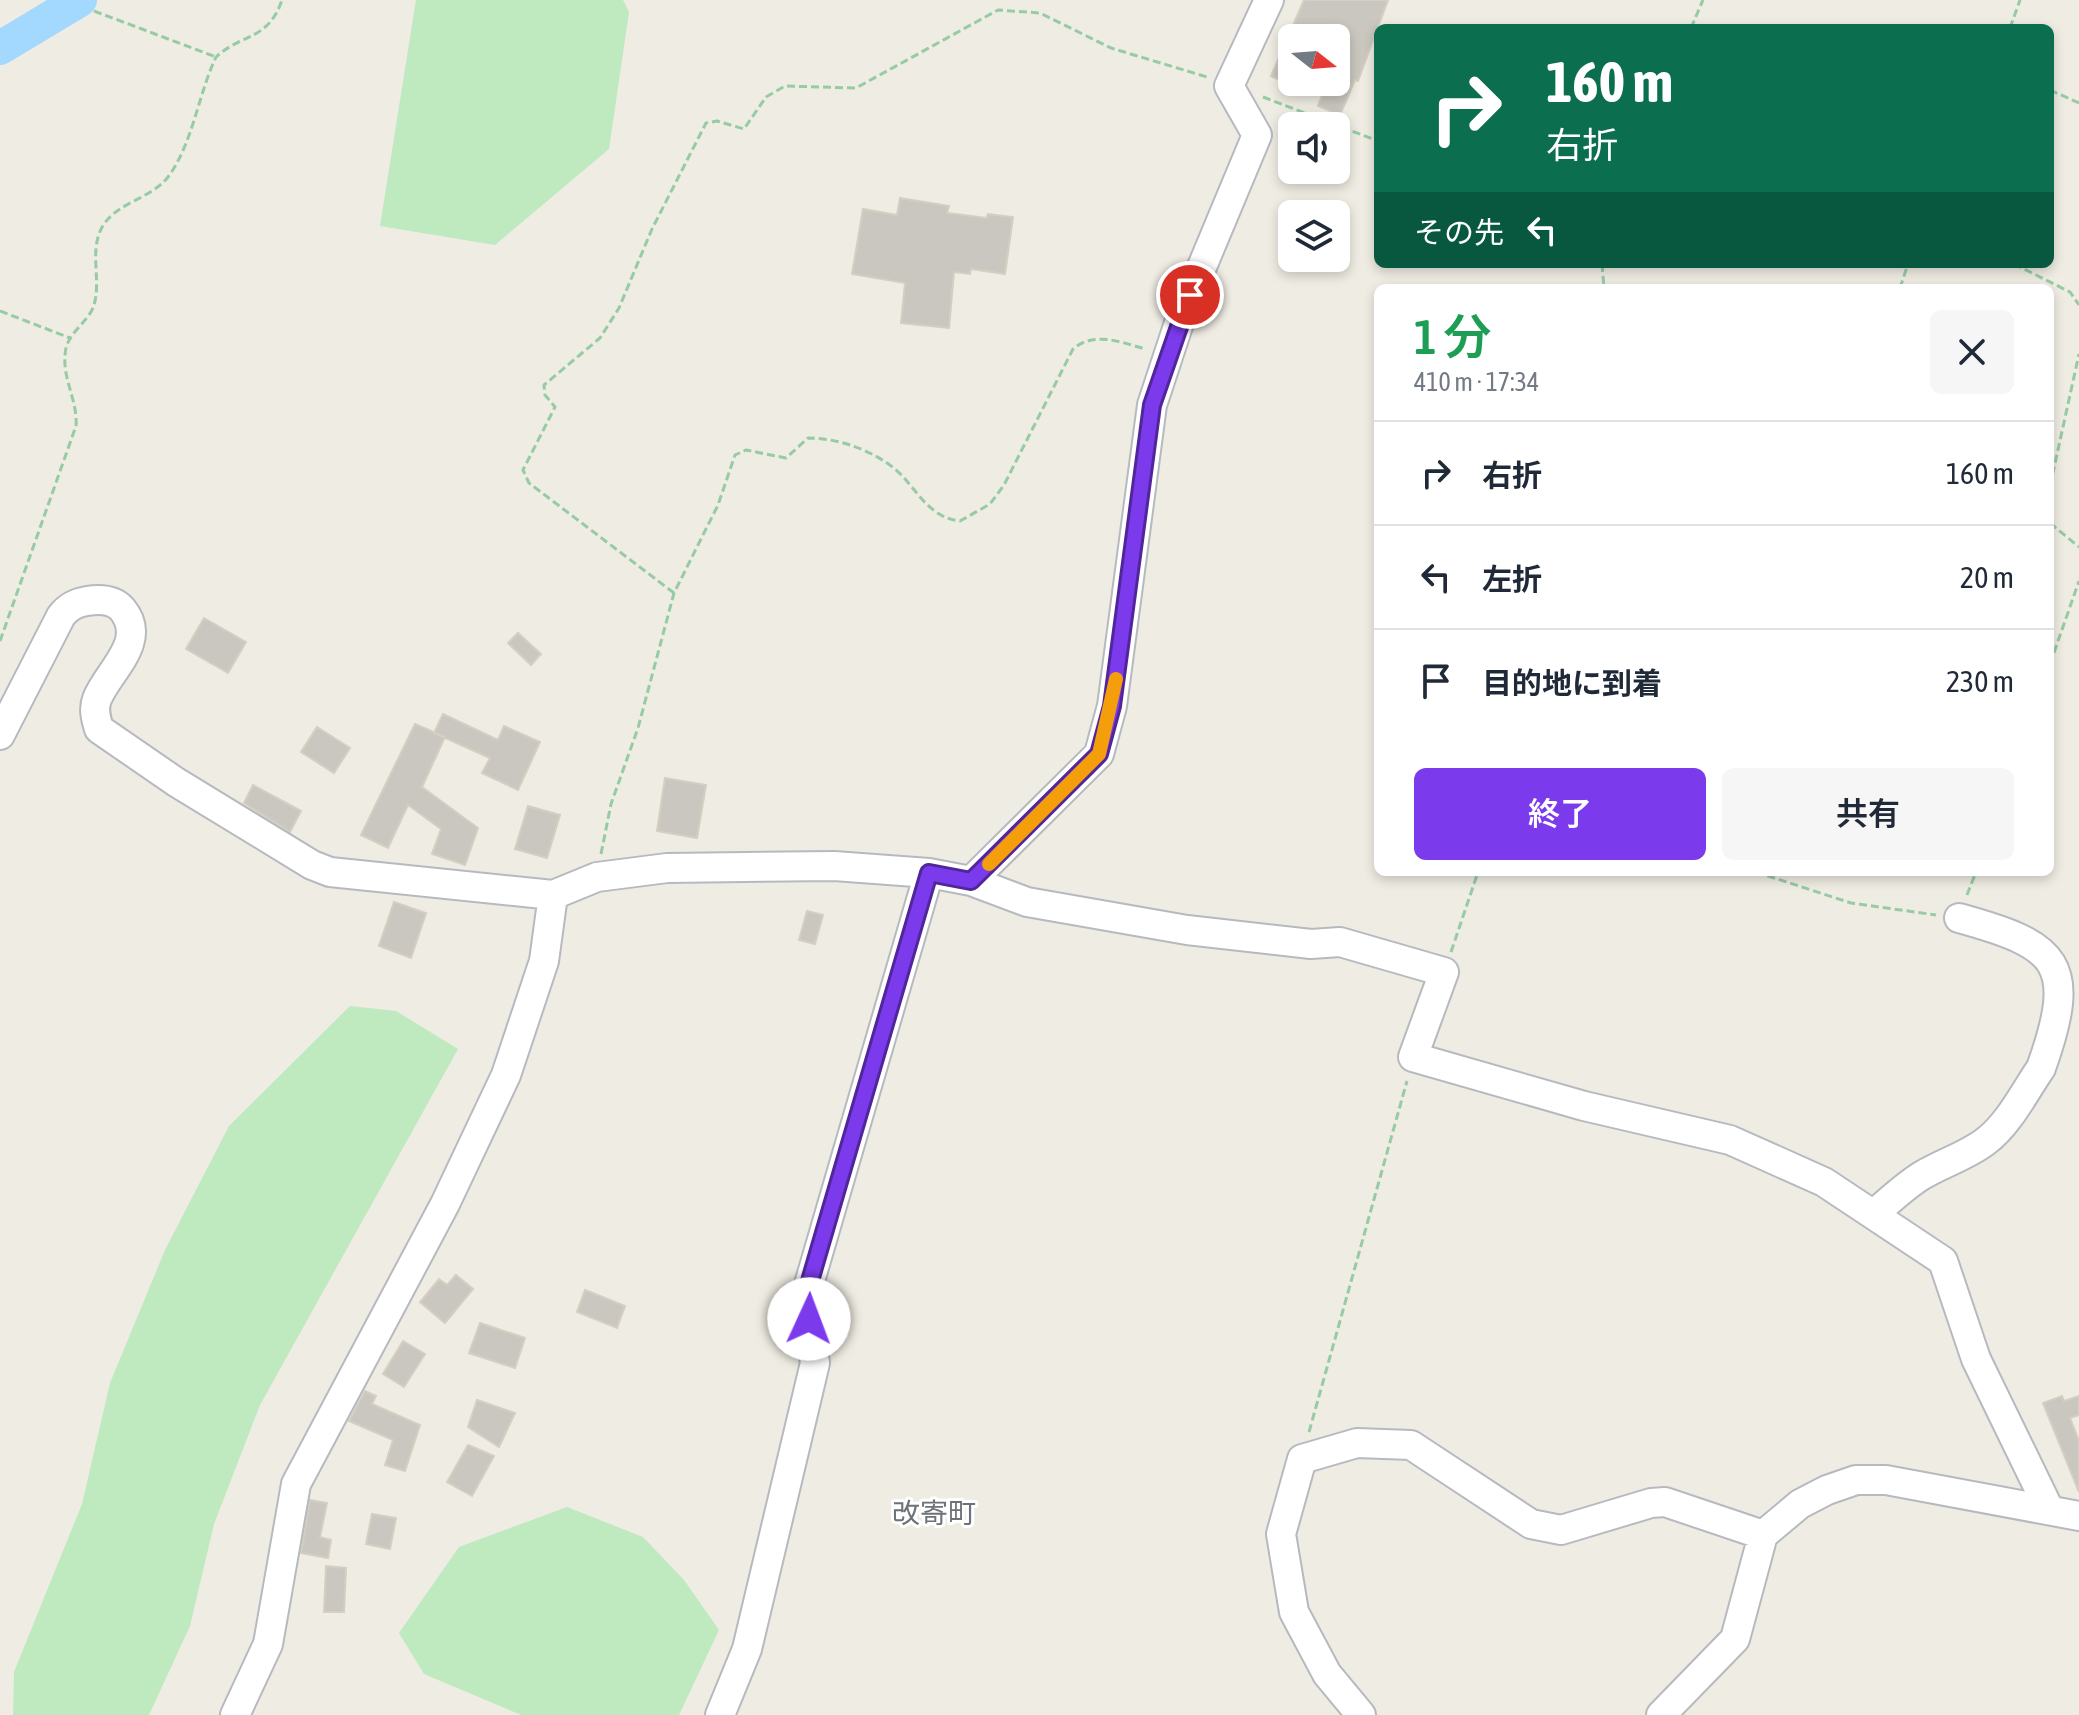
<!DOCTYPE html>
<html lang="ja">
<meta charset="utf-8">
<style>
:root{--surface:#fff;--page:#f6f6f7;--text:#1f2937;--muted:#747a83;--line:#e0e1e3;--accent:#7c3aed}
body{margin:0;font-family:"Asap Condensed","Noto Sans JP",sans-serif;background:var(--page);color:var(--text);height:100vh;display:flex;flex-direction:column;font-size:30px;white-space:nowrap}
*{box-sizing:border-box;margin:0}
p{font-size:26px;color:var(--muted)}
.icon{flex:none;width:44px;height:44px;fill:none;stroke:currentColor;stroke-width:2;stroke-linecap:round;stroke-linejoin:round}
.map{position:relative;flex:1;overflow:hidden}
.side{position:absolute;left:1374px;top:284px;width:680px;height:592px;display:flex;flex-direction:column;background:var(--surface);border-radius:12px;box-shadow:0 4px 12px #0003}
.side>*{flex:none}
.top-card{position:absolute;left:1374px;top:24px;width:680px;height:244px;border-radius:12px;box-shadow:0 4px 12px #0003;background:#0b6e4f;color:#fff;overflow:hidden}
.needle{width:52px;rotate:107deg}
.fabs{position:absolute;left:1278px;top:24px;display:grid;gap:16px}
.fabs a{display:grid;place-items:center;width:72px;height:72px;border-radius:12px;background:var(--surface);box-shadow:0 4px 12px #0003;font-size:40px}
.pin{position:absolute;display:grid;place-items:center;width:68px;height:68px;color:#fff;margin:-34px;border:4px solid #fff;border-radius:50%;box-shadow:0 2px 8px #0007}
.me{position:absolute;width:88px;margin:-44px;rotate:2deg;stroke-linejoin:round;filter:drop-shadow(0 0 6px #0008)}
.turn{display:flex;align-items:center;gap:28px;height:168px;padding:0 40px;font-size:36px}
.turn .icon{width:104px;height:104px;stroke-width:2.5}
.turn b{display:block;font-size:56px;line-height:68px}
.then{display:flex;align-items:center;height:76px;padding:0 40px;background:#0003;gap:16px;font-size:30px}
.round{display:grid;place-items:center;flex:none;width:84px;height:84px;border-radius:12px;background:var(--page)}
.overview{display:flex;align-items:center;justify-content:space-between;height:136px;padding:0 40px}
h1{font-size:48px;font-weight:600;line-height:60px;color:#1e9e55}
.primary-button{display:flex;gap:16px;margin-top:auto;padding:16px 40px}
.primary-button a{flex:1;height:92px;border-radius:12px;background:var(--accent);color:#fff;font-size:32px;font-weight:600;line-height:92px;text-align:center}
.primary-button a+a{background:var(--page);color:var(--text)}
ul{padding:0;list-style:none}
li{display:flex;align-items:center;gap:24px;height:104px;padding:0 40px;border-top:2px solid var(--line)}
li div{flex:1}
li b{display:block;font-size:30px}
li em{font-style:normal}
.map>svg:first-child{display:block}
</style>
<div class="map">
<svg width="2079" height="1715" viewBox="0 0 2079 1715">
<rect width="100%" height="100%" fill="#efece3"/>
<!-- green -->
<path fill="#bfe9be" d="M416,0H623L629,12L609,149L495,245L380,226Z
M350,1006L396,1011L458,1049L260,1405L214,1524L190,1626L149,1715H13L14,1672L82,1504L110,1383L165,1250L229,1126Z
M567,1507L643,1537L684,1580L719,1630L679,1715H521L424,1674L399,1633L459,1547Z"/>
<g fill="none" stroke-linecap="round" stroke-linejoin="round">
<!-- river -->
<path stroke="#a4d9ff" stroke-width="34" d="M0,48L80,0"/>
</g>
<!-- building -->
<path fill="#cac7c0" stroke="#d5cec1" stroke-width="2" d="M1304,0H1388L1358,81L1355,80L1340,115L1318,106L1327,82H1336V38H1292V85L1271,76Z
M900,198L949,206L947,213L987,218L988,214L1013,217L1005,274L971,269L970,274L954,272L949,328L901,323L905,283L852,274L863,209L897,215Z
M204,618L246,642L228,673L186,649Z
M518,633L541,654L531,665L508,643Z
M443,714L498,740L504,726L540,742L518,790L482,773L490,758L434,733Z
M415,724L445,737L422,787L478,828L465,865L432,854L441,829L408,805L388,848L361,835Z
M317,727L350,748L334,773L301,752Z
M665,778L706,785L697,838L657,831Z
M253,785L301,811L290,832L244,803Z
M528,806L560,815L547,858L515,849Z
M394,902L426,913L411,958L379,946Z
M807,911L823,915L815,944L799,940Z
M456,1275L473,1289L445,1323L420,1302L439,1279L447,1285Z
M585,1290L625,1306L617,1328L577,1312Z
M480,1323L525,1338L515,1368L469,1353Z
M403,1341L425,1354L404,1387L383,1374Z
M365,1391L376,1396L372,1404L420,1425L405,1471L385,1465L393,1440L349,1421Z
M2062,1396L2064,1401L2079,1396V1415L2070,1418L2079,1441V1492L2043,1403Z
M477,1400L515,1413L499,1447L468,1427Z
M468,1445L494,1456L472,1496L447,1482Z
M310,1500L327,1503L320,1537L331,1540L328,1558L301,1553Z
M372,1514L396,1518L390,1549L366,1544Z
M326,1566L346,1568L344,1612H324Z"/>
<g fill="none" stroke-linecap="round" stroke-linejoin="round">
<!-- minor casing -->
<g stroke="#b6babf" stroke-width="32">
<path id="minor" d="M0,735L61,616C68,607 75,603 87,601C99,599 113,599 122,609C149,641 108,671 97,699C93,709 96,719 99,729L176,782L312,865L330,872L553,895L597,877L667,868L834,866L929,873L971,881L1027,902L1187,930L1311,944L1340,942L1444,972L1413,1057L1584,1106L1730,1140L1824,1182L1943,1261L1976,1359L2048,1507
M971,881L1099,754L1112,706L1152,405L1181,317L1257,135L1229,86L1269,0
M1874,1214C1889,1201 1905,1186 1921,1176C1942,1163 1967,1156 1986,1141C2009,1124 2025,1091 2041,1068C2079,962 2057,945 1959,918
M235,1715L268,1644L296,1484L445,1204L506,1075L544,961L553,895
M720,1715L747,1649L815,1363L805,1298L929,873
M1361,1715L1327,1674L1294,1612L1281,1534L1302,1459L1357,1443L1411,1445L1531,1524L1561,1530L1651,1503L1665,1502L1763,1535
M1661,1715L1735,1639L1763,1535L1800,1504L1827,1490L1856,1480H1886L2079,1516"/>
</g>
<!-- path -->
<path stroke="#96cba4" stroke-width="3" stroke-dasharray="8 4" stroke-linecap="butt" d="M94,11L216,57
M1691,28L1703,0
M2010,28L2020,0
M2050,90L2079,103
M1263,97L1378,141
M1602,264L1604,288
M2014,264L2070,292L2079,305
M1900,288L1908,264
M0,311L70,338
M2050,486L2079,354
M2050,523L2079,547
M674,593L529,483L523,470L555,407L545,395L544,385L600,338L619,308L652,229L706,123L717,121L744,129L766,97L785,86L856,88L998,10L1040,13L1111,48L1207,77
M0,641L76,426C78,399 60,376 66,348C70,332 86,323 93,308C103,281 87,250 104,224C119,202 152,198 168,177C193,143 198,95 216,57C242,33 268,41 282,0
M2050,664L2079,581
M601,854L611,804L638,728L674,593L718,505L735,455L746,450L786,458L808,438C842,438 884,454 906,480C922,499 934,518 960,521L990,504L1004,485L1073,349C1094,331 1121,342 1145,349
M1756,872L1851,903L1936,915
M1967,895L1976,872
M1451,952L1478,872
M1309,1432L1407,1081"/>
<!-- minor -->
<use href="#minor" stroke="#fff" stroke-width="28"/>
</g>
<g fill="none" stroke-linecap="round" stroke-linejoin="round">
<!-- route casing -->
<g stroke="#51269a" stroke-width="20">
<path id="route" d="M809,1319L805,1298L929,873L971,881L1099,754L1112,706L1152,405L1190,295"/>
</g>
<!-- route -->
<use href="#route" stroke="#7c3aed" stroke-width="14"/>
<!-- slow -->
<path stroke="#f59e0b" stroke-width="14" d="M989,864L1099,754L1116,679"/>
</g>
<g text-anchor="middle" stroke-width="6" stroke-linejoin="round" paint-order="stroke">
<!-- quarter labels -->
<g font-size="28" fill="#6c7277" stroke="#fff">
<text x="934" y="1523">改寄町</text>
</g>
</g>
</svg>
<div class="fabs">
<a><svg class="needle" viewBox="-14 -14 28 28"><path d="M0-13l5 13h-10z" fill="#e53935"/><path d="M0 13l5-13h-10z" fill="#747a83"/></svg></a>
<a><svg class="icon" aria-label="sound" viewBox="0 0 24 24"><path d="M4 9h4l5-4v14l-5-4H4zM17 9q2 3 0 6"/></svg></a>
<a><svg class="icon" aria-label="layers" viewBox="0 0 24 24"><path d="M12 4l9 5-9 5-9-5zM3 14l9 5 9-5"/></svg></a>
</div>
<div class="pin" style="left:1190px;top:295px;background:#d93025"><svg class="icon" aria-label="arrive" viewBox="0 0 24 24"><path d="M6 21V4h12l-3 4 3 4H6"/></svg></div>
<svg class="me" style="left:809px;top:1319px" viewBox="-20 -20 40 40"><circle r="19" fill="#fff"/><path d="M0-13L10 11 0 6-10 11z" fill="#7c3aed"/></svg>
<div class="top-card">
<div class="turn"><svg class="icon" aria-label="right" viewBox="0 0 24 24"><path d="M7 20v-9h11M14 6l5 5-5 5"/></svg><div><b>160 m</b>右折</div></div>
<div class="then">その先<svg class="icon" aria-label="left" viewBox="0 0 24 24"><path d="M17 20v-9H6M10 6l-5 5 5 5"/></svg></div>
</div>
<section class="side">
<div class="overview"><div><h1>1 分</h1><p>410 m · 17:34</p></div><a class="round"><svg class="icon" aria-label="close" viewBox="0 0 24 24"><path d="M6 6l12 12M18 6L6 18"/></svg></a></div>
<ul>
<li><svg class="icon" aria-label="right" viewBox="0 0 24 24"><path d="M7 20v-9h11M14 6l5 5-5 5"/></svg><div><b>右折</b></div><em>160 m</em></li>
<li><svg class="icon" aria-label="left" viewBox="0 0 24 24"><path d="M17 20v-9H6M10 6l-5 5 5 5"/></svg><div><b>左折</b></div><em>20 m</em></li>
<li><svg class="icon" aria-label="arrive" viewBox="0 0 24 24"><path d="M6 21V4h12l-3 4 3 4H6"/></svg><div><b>目的地に到着</b></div><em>230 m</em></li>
</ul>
<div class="primary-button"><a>終了</a><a>共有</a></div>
</section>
</div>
